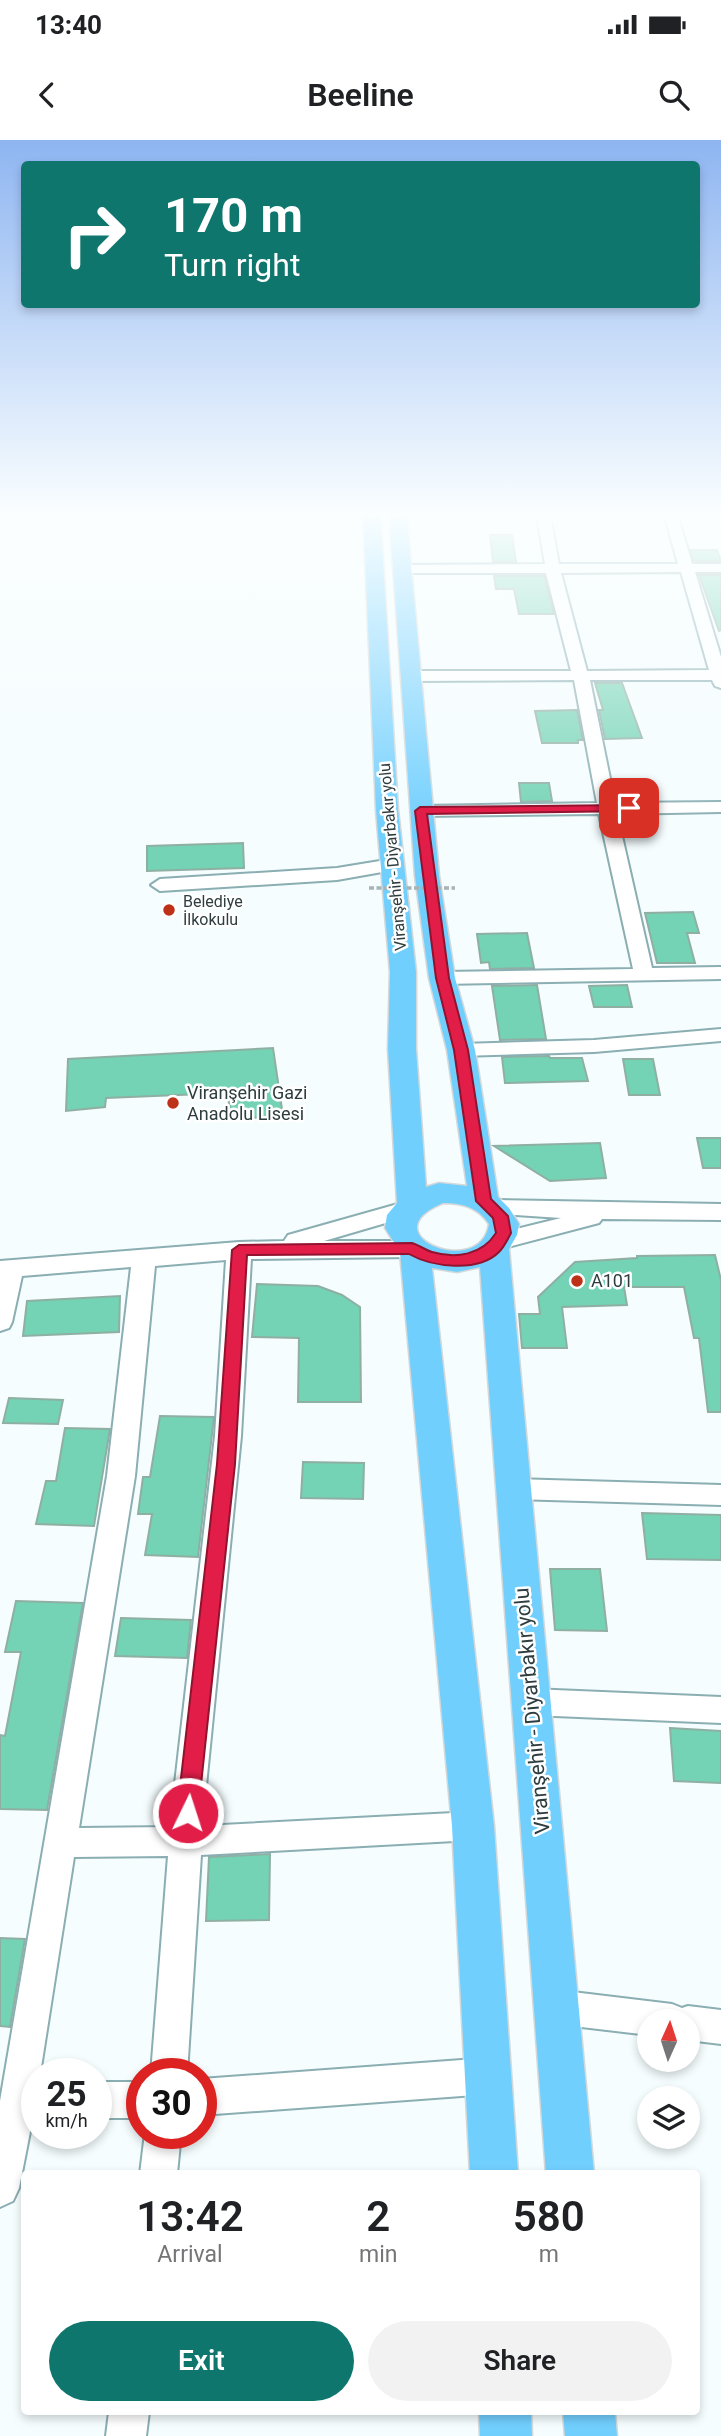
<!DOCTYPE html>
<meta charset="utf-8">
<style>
:root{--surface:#fff;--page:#f2f2f2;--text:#202124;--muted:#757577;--accent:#0f766e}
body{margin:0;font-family:Roboto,sans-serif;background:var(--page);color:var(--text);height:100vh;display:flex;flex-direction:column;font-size:26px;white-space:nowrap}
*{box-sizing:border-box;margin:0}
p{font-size:23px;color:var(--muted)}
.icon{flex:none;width:38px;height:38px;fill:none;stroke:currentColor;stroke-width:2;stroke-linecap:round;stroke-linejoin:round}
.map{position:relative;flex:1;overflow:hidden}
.drawer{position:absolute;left:21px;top:2030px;width:679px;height:245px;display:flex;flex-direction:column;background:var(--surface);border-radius:7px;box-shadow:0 4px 10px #0003}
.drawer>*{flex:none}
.top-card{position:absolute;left:21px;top:21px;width:679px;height:147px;border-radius:7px;box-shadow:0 4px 10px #0003;background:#0f766e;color:#fff;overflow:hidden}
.needle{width:46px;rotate:3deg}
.buttons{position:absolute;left:637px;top:1869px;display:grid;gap:14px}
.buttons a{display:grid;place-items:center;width:63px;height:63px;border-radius:50%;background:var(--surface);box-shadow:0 4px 10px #0003;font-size:35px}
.speed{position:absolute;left:21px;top:1918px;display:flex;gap:14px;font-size:35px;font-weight:700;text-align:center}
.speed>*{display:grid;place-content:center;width:91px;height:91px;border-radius:50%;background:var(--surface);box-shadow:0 4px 10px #0003;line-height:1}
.speed small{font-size:18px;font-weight:400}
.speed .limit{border:10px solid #d22;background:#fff;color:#111}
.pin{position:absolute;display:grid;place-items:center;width:60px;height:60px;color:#fff;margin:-30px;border-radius:14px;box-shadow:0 4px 10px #0006}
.me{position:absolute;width:77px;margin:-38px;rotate:4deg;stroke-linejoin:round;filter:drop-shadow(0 0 5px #0008)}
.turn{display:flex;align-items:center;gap:24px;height:147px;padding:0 28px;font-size:32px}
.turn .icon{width:91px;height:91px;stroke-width:2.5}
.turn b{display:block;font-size:49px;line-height:60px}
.eta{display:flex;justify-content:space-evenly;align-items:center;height:119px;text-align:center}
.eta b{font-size:42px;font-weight:600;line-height:49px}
.button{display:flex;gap:14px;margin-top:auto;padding:14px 28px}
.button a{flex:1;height:80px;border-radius:42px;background:var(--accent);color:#fff;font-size:28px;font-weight:600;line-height:80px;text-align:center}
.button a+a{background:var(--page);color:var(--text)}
.status{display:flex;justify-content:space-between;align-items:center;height:49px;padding:0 35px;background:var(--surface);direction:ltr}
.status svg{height:19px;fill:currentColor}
header{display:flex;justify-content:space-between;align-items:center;height:91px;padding:0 28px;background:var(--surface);font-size:32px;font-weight:600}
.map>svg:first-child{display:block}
</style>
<div class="status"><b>13:40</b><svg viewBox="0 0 49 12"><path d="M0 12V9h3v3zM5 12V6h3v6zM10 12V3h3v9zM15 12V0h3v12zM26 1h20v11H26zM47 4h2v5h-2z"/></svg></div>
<header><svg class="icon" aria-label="back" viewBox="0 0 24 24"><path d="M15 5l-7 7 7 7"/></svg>Beeline<svg class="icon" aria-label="search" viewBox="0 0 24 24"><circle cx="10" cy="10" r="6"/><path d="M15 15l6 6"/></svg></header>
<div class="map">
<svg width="721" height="2296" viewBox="0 0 721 2296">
<rect width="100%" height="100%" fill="#f5fdfe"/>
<!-- building -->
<path fill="#73d3b4" stroke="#8fafa3" stroke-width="2" d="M490,395H512L516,422H493Z
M690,410H717L721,421H694Z
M699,435H721V490L719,491Z
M494,436H544L554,474H519L514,449H496Z
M595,543H622L642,598L605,599L599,570H603Z
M577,570L583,600H578V603H542L535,571Z
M519,643H549L552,661L521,662Z
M243,703L244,728L147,731V706Z
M693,772L699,793H687L695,823H657L645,773Z
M527,793L534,828L490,829L489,822L481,823L477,794Z
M537,845L546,899L500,900L492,846Z
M627,845L632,867H594L589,846Z
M273,908L283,976L232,979L227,953L106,958L105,967L66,971L68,919Z
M549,916L550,918H582L588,941L505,943L502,917Z
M623,919H653L660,955H629Z
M697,998H721V1028H703Z
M600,1003L606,1038L550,1041L494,1006Z
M715,1115L721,1140V1272H708L699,1198H694L684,1147H624L627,1165L562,1167L567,1208H522L519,1174H540L538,1157L575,1122L637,1118V1116Z
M257,1144L318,1146L342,1155L360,1167L361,1262H298L299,1198L252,1197Z
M120,1156L119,1192L23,1196L27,1161Z
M9,1258L63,1260L58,1284L3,1283Z
M160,1276L214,1277L198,1417L145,1415L152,1374H138L143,1337H150Z
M65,1288L110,1289L94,1386L36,1384L46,1341H56Z
M303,1322L364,1323L363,1359L301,1358Z
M642,1373L721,1375V1420L647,1419Z
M550,1429H600L607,1491L555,1490Z
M16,1461L83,1463L47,1670L0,1669V1595L5,1596L21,1512H5Z
M121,1478L191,1480L187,1518L115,1516Z
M670,1588L721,1591V1643L674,1641Z
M270,1714L269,1780L206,1781L209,1717Z
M0,1798L25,1799L10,1887L0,1886Z"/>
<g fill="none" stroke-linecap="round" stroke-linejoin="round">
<!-- minor casing -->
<g stroke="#8aaeb2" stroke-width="4">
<path id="minor" d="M536,370H549L559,424H678L663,370H676L692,424H721V432H695L721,517V548L715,546L712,540H590L615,663L721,662V672L617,674L652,828L721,827V839L442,844L435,842L432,838L435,834L442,832L633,829L599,674L420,676L411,671L420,666L597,663L574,540L410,541L402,536L410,531H571L546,433H402L395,429L402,425L545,424ZM681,432L709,530L587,531L561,433Z
M392,719L399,721L401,725L399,729L337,740L160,751L151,745L160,739L337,728Z
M721,889V901L594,912L461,916L454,914L450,910L454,906L461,904L594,900Z
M494,1060L721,1064V1080L602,1079L599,1083L500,1109L492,1107L488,1101L492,1095L561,1078L486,1073L482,1068L486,1063Z
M405,1062L413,1065L417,1070L413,1075L324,1101H412L420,1103L424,1109L420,1115L412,1117L251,1119L241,1296L202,1686L473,1672L484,1676L489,1686L484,1696L473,1700L201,1715L187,1934H151L168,1716L74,1717L40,1934H37L36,1961L19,2048L13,2061L0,2067V1961L107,1336L131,1127L22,1136L12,1182L9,1188L0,1191V1121L239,1102L284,1101L288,1095ZM226,1120L215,1296L170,1687L79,1688L135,1336L155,1126Z
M514,1339L721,1345V1365L514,1359L504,1356L500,1349L504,1342Z
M531,1549L721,1557V1583L531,1575L520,1571L516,1562L520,1553Z
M556,1850L672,1864L682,1868L688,1866L721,1870V1904L688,1900V1881H649V1895L556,1884L544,1879L539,1867L544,1855Z
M489,1918L502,1923L507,1936L502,1949L489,1954L201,1975V1939Z
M96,1942H142V1978H96Z
M145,1993H181L177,2034H140Z
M109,2272H149L146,2296H106Z"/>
</g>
<!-- major casing -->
<g stroke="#d5d8d9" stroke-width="3">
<path id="major" d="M363,370H380L398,670L416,832V909L426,1047L439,1043L467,1046L447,910L429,838L415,736L389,370H406L439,736L455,838L475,910L498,1057L509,1068L519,1084L517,1095L509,1109L594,2034H546L480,1127L457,1132L432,1128L494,1686L518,2034H470L452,1686L400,1112L385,1088L387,1075L397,1063L388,909L390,832L376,670ZM443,1063C462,1063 478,1067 489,1084C481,1141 367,1094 443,1063Z
M479,2272H531L532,2296H480Z
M563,2272H615L617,2296H565Z"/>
</g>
<!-- minor -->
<use href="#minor" fill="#fff" fill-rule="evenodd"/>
<!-- major -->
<use href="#major" fill="#71cffe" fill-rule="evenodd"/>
<!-- path-bridge -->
<path stroke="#a8b3b5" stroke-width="3.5" stroke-dasharray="5 2.5" stroke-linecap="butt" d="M369,748H455"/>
</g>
<!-- sky -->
<linearGradient id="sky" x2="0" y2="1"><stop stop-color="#8eb5f1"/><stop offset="0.54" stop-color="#fafeff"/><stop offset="1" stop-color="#fafeff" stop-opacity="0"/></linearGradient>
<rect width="721" height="691" fill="url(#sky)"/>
<!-- route -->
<path fill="#e11d48" stroke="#92132f" stroke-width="2" d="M629,665L635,668L634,671L427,674L449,838L468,910L491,1059L508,1076L511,1093C508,1099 504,1107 499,1112C478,1133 432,1127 409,1114L247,1115L235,1324L198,1673L195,1680L188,1683L180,1680L177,1673L217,1324L232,1110L239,1105L412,1103C419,1105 425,1110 432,1112C456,1119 482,1115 496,1093L493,1078L476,1061L454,910L436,838L415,671L420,667Z"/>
<!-- markers -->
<g fill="#bd3119" stroke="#fff" stroke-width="2.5">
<circle cx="169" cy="770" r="7"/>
<circle cx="173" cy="963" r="7"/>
<circle cx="577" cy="1141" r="7"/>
</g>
<g text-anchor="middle" stroke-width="5" stroke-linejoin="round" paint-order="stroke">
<!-- far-street labels -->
<g font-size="16" fill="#2e3d3f" stroke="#fff">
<text transform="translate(392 717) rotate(-95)" y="6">Viranşehir - Diyarbakır yolu</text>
</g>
<!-- far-poi labels -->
<g font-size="16" fill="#2e3d3f" stroke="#fff" text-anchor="start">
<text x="183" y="767">Belediye<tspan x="183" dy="18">İlkokulu</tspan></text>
</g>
<!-- poi labels -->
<g font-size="18" fill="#2e3d3f" stroke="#fff" text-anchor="start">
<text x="187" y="959">Viranşehir Gazi<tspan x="187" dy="21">Anadolu Lisesi</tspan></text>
<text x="591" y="1147">A101</text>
</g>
<!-- near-street labels -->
<g font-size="21" fill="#2e3d3f" stroke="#fff">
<text transform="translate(532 1571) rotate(-95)" y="7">Viranşehir - Diyarbakır yolu</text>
</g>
</g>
</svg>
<div class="buttons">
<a><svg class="needle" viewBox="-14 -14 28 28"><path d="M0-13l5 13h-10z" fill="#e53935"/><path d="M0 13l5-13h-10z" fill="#757577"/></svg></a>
<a><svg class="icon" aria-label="layers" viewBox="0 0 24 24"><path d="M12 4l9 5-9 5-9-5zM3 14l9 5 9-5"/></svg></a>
</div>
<div class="speed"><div>25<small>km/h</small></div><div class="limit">30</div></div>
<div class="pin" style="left:629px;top:668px;background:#d93025"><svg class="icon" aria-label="arrive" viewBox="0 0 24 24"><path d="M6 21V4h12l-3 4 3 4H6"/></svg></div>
<svg class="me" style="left:188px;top:1673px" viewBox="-20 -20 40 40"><circle r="17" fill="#e11d48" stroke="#fff" stroke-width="3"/><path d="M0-11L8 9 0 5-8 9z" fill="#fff"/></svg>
<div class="top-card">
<div class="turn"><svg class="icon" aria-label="right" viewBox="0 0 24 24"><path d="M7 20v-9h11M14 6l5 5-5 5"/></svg><div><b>170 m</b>Turn right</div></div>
</div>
<section class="drawer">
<div class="eta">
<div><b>13:42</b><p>Arrival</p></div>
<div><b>2</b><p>min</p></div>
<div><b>580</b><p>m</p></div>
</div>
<div class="button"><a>Exit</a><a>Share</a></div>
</section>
</div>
